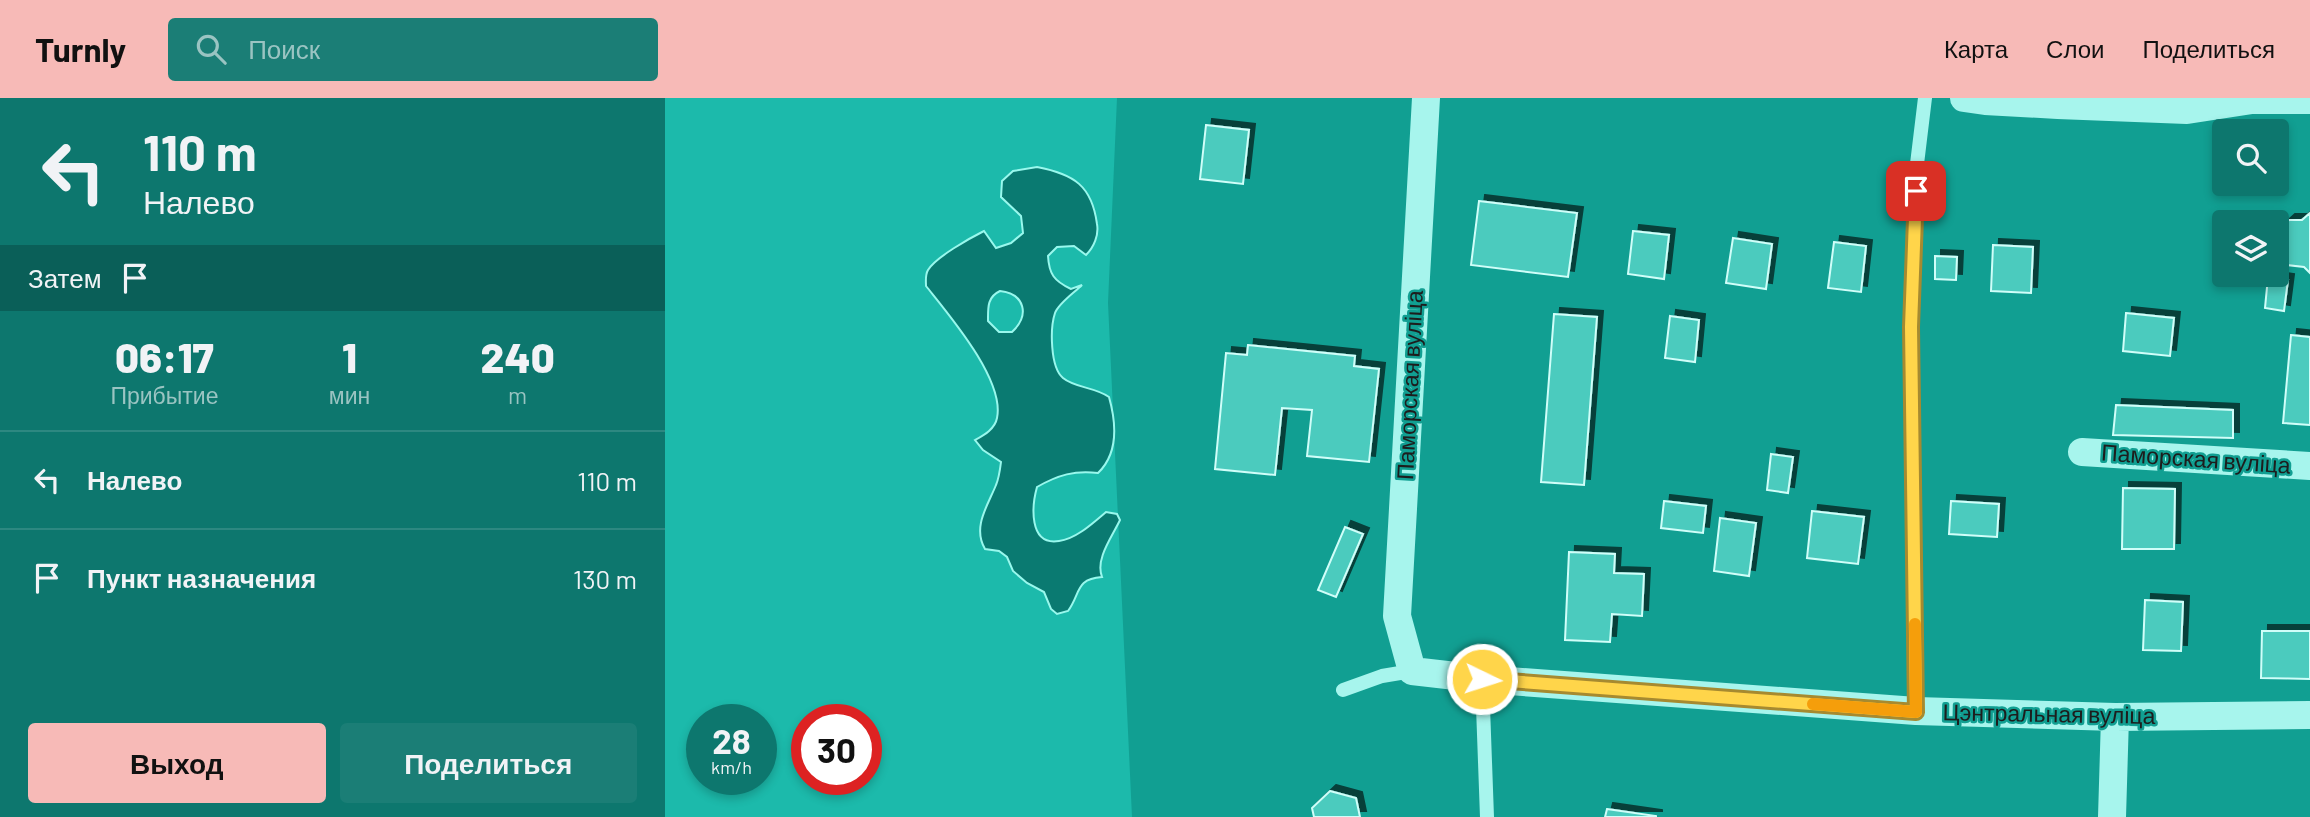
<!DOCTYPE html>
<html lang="ru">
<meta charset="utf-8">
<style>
:root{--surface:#0d776e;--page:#1b7e76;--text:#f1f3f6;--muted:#9ac4c2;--line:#2d8881;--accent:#f7bab7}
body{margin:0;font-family:Barlow,sans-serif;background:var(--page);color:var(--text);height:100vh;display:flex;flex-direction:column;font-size:26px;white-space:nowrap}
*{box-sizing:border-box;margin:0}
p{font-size:23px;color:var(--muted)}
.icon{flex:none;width:38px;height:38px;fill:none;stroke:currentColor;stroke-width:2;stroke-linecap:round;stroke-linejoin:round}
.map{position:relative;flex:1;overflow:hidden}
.side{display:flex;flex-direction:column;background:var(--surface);width:665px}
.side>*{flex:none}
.banner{background:#0d776e;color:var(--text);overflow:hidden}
.tools{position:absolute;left:1547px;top:21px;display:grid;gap:14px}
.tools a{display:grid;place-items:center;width:77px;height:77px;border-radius:7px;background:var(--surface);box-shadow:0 4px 10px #0003;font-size:35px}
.speed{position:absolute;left:21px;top:606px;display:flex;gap:14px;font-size:35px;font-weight:700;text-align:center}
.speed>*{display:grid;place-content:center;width:91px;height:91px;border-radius:50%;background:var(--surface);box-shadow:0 4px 10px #0003;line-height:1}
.speed small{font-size:18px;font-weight:400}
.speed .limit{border:10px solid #d22;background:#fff;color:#111}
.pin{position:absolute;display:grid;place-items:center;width:60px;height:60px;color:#fff;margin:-30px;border-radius:14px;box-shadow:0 4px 10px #0006}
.me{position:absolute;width:77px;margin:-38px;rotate:94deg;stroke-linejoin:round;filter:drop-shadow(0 0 5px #0008)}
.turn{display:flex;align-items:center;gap:24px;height:147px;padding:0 28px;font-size:32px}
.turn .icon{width:91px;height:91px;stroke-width:2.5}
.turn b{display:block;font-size:49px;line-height:60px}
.then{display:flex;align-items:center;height:66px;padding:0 28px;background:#0003;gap:14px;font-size:26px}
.eta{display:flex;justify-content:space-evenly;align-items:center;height:119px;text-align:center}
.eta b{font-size:42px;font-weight:800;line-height:49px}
.cta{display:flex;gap:14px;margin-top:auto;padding:14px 28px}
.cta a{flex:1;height:80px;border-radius:7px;background:var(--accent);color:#111;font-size:28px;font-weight:800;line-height:80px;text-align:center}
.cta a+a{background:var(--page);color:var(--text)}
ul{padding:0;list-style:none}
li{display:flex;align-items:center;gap:21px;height:98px;padding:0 28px;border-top:2px solid var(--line)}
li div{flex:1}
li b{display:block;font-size:26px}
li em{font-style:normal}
header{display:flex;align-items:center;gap:42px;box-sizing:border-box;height:98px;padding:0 35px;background:var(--accent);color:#111}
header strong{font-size:33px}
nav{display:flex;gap:38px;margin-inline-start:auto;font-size:24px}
.search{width:490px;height:63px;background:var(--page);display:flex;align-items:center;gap:18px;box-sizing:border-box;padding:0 24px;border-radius:7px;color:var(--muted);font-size:26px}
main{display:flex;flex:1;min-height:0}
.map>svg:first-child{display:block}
</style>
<header>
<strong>Turnly</strong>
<div class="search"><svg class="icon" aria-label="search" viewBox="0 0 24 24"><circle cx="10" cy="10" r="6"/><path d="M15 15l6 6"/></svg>Поиск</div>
<nav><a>Карта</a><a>Слои</a><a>Поделиться</a></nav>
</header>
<main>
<section class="side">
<div class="banner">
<div class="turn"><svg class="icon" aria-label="left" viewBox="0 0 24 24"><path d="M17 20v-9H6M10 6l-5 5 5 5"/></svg><div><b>110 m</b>Налево</div></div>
<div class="then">Затем<svg class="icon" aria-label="arrive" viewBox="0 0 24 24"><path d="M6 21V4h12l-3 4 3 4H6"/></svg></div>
</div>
<div class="eta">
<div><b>06:17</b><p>Прибытие</p></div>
<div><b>1</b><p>мин</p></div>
<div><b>240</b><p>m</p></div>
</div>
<ul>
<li><svg class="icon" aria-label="left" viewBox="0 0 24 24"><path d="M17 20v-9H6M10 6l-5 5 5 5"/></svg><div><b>Налево</b></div><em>110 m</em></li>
<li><svg class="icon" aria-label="arrive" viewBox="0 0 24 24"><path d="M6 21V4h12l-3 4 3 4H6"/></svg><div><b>Пункт назначения</b></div><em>130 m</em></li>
</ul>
<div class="cta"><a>Выход</a><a>Поделиться</a></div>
</section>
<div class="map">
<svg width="1645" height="719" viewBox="0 0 1645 719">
<defs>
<filter id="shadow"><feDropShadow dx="6" dy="-6" stdDeviation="0" flood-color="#0009"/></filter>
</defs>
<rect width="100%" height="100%" fill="#119f92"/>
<!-- green -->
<path fill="#1cbaab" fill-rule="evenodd" d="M0,0H452L443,205L467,719H0ZM37,621H96V681H37ZM142,621H201V681H142Z"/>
<!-- water -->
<path fill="#0a7a71" stroke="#99f8ed" stroke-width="2" fill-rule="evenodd" d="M372,69C409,76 427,88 432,126C434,137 429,149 421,157L409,148L392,149L383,158C384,176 389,183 406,191L417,187C409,195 394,205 390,215C385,230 385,269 398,280C410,290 430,289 444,299C451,324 454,355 433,375C410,372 393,377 372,389C367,407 363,448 394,443C411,441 428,425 441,414L452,416L455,422C447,439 430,461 437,479C410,481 416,495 403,513L392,516L386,511L379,494L362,485L348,473L342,459L334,453L320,451C307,429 323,407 331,387C334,380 335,372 336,364L318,352L310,342C319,337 330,331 332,320C340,282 284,217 261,188C261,183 260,177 263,172C271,159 305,140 319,133L331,150L346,145L358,135L356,118L336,99L337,83L348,73ZM335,193C360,196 365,217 347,234H334L323,223C323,210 322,199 335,193Z"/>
<!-- building -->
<path fill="#4ccbbe" stroke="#d0fef9" stroke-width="2" filter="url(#shadow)" d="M541,27L584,32L578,86L535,81Z
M814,103L912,115L903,179L806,167Z
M1645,115V175L1639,169L1622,167V156L1612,144V133L1624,122H1637Z
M968,133L1004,137L999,181L963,176Z
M1068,140L1107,146L1101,191L1061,185Z
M1169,144L1201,148L1196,194L1163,190Z
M1328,147L1368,149L1366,195L1326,193Z
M1270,158L1292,159L1291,182L1270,181Z
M1603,179L1623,182L1619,213L1600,210Z
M1461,215L1509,220L1505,258L1458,253Z
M889,216L932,219L919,387L876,384Z
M1005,218L1034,222L1030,264L1000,260Z
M1626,237L1645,239V327L1618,325Z
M583,247L690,258L689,268L714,271L704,364L642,358L647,312L617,310L610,377L550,371L561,255L582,257Z
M1451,307L1568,312V340L1448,337Z
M1106,356L1128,359L1123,395L1102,392Z
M1458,390L1510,391L1509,451H1457Z
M999,403L1041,408L1038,435L996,430Z
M1286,403L1334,406L1332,439L1284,436Z
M1147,413L1199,419L1193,466L1142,460Z
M1055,420L1091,425L1084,478L1049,473Z
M680,429L698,436L671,499L653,492Z
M904,454L950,456L949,475L979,476L977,518L947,516L945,544L900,542Z
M1480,502L1518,504L1516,553L1478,552Z
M1597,533H1645V581L1596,580Z
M665,693L691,700L695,719H649L647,710Z
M942,711L991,718V719H940Z"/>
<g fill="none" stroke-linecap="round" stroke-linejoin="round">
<!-- lane -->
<path stroke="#a7f5ed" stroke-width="14" d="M817,581L822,719
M678,592L717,578L747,573
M1251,613L1246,229L1252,66L1260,0"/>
<!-- street -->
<path stroke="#a7f5ed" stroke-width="28" d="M761,0L732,518L747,573L817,581L1251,613L1450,619L1645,617
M1299,0L1320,3L1393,7L1522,12L1587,2H1645
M1417,354L1645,368
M1447,719L1450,619"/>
</g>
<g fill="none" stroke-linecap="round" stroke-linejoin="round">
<!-- route casing -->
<g stroke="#a68a30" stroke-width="18">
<path id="route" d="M817,581L1251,614L1246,229L1251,93"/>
</g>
<!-- route -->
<use href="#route" stroke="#ffd54a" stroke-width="12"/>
<!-- slow -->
<path stroke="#f59e0b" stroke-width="12" d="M1148,606L1251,614L1250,526"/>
</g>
<g text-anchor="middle" stroke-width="5" stroke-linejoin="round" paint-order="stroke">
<!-- street labels -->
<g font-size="23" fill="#1d1d1d" stroke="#119f92">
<text transform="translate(745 287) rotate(-87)" y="8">Паморская вуліца</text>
<text transform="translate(1531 361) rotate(4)" y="8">Паморская вуліца</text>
<text transform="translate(1384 616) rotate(1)" y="8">Цэнтральная вуліца</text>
</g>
</g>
</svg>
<div class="tools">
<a><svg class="icon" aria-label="search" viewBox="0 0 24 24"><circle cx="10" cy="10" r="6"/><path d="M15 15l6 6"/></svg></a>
<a><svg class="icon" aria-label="layers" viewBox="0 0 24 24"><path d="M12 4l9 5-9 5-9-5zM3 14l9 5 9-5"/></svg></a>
</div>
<div class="speed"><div>28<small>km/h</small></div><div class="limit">30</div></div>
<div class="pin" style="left:1251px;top:93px;background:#d93025"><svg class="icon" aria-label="arrive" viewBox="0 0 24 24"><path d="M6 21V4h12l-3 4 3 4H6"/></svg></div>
<svg class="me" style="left:817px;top:581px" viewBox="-20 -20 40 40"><circle r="17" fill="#ffd54a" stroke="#fff" stroke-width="3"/><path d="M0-11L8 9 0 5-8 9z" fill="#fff"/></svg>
</div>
</main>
